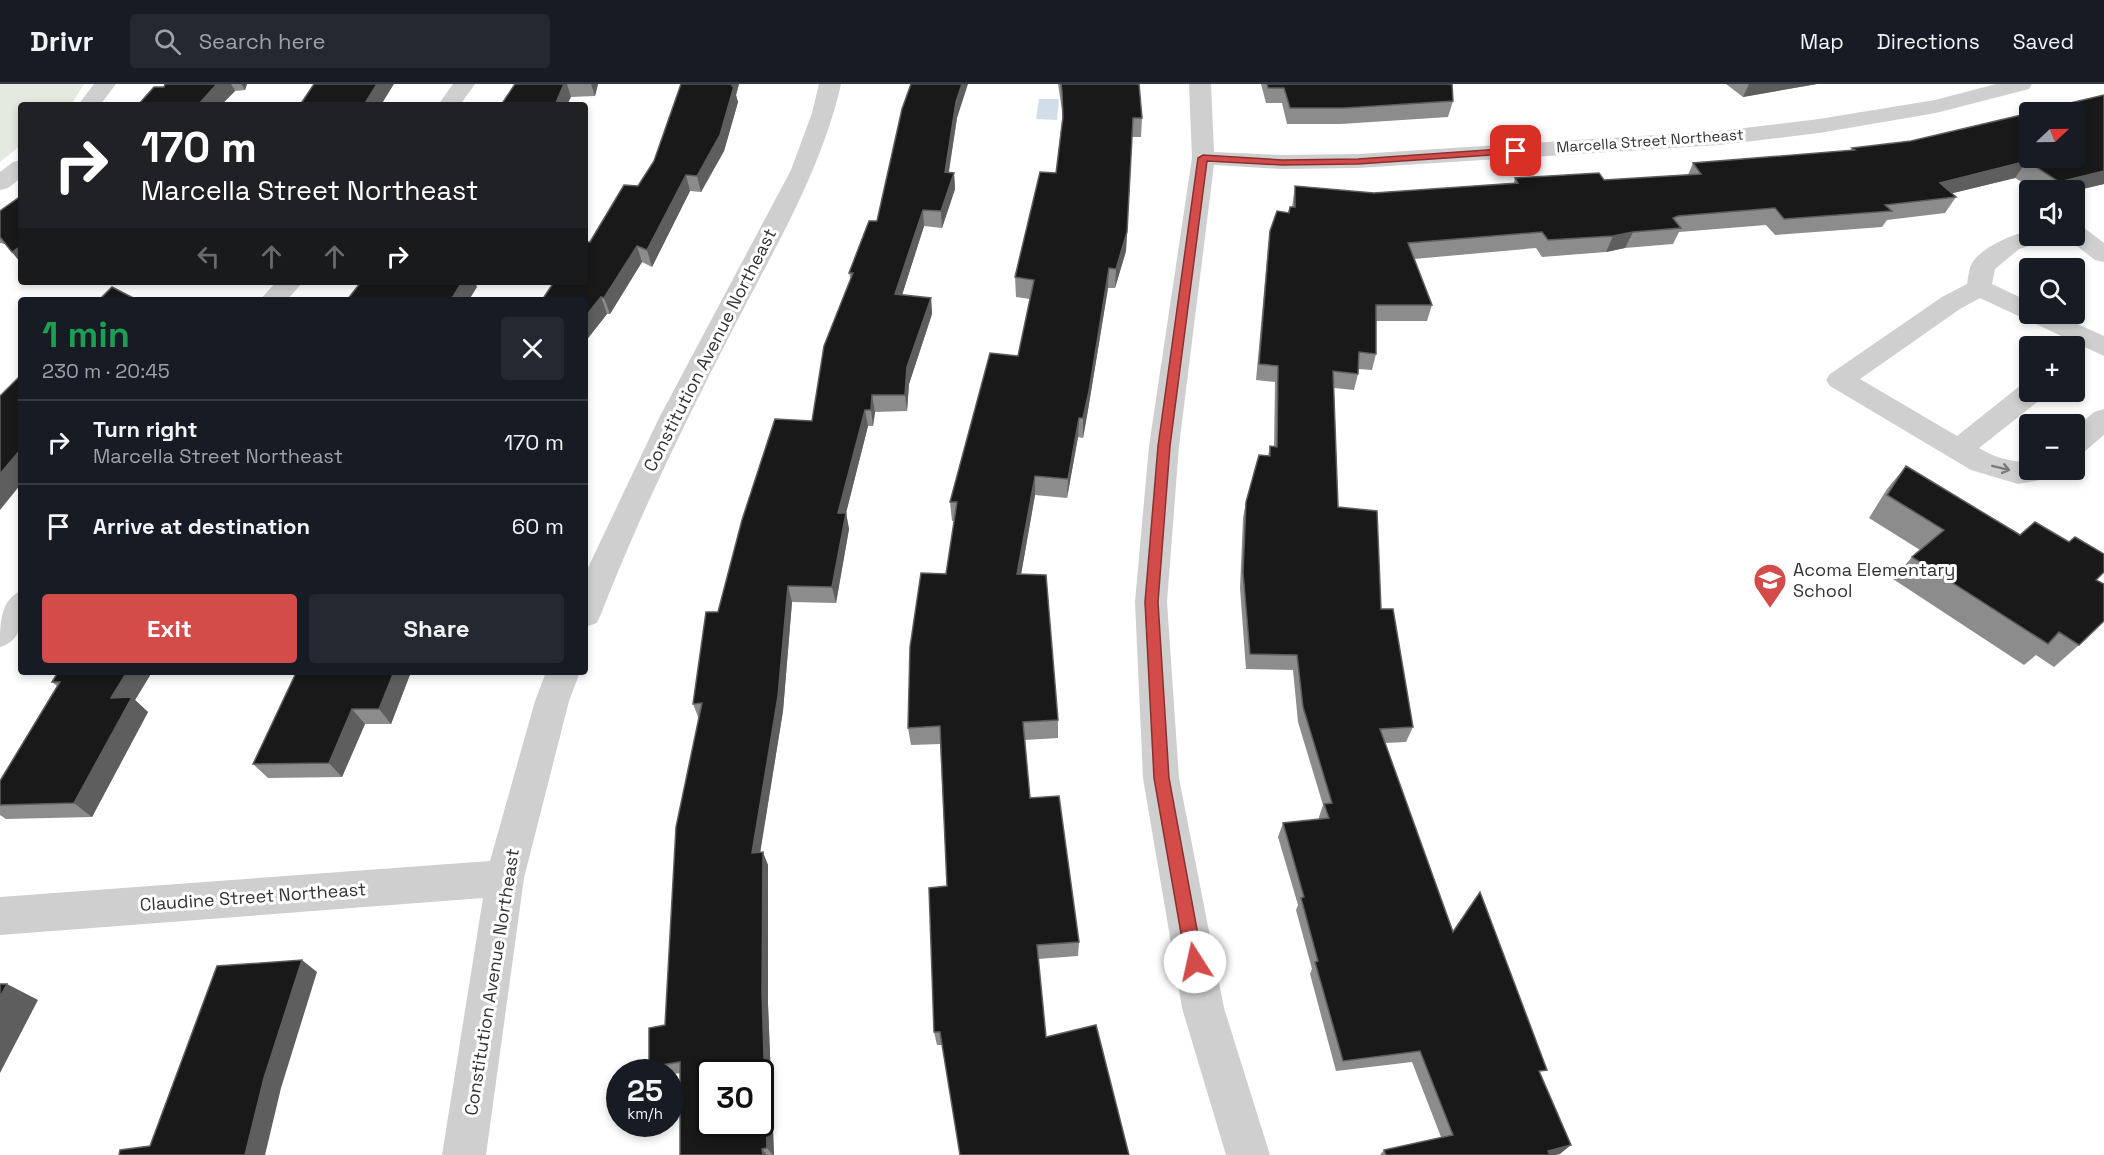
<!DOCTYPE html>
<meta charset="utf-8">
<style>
:root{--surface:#171b24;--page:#242831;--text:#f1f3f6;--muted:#9ea1a6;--line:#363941;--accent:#d34c4a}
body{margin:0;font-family:"Space Grotesk",sans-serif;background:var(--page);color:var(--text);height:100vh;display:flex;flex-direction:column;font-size:22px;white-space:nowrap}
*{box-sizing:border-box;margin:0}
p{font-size:20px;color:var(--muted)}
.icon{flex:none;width:33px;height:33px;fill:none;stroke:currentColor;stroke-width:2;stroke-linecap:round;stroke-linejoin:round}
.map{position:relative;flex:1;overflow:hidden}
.details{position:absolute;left:18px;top:213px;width:570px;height:378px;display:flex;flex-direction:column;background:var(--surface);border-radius:6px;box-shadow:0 3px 9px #0003}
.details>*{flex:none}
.banner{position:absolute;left:18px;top:18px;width:570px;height:183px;border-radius:6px;box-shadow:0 3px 9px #0003;background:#202124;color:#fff;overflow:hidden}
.needle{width:39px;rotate:68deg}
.fabs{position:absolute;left:2019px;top:18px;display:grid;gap:12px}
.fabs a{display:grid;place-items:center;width:66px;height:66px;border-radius:6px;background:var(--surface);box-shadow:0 3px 9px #0003;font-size:30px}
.speed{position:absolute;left:606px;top:975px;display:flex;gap:12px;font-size:30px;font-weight:700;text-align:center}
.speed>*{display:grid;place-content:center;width:78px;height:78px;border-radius:50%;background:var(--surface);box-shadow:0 3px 9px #0003;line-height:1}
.speed small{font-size:15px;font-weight:400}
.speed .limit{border:3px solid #111;border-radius:9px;background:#fff;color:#111}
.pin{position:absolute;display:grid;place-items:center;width:51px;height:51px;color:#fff;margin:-26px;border-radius:12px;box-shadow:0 3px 9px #0006}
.me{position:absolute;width:66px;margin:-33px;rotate:350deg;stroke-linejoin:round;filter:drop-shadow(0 0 4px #0008)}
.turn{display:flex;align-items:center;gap:21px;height:126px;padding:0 24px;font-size:27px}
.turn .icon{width:78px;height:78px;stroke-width:2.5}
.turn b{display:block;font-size:42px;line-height:51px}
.lanes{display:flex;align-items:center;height:57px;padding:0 24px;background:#0003;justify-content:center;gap:30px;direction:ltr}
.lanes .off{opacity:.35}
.round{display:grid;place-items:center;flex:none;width:63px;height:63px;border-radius:6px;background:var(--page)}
.summary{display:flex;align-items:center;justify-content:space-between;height:102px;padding:0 24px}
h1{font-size:36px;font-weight:800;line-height:45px;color:#1e9e55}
.action{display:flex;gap:12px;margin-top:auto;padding:12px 24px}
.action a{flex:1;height:69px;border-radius:6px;background:var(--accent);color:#fff;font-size:24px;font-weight:800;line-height:69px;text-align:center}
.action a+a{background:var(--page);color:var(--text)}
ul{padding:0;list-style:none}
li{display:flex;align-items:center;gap:18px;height:84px;padding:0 24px;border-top:2px solid var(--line)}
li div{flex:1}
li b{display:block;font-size:22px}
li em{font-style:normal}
header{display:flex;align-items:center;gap:36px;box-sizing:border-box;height:84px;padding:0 30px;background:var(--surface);border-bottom:2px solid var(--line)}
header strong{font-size:28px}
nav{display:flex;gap:33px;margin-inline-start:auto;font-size:21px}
.search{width:420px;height:54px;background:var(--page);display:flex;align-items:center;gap:15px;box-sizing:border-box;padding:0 21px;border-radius:6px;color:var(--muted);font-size:22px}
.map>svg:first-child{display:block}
</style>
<header>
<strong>Drivr</strong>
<div class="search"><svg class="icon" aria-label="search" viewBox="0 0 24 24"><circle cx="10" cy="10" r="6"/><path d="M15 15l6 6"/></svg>Search here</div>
<nav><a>Map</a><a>Directions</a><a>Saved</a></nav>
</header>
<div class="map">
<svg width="2104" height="1071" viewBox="0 0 2104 1071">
<rect width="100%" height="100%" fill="#fff"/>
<!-- green -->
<path fill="#e4eadf" d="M0,0H84L71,21H21V61L0,78Z"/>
<!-- water -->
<path fill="#d1deea" d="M1039,15H1059L1057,36L1036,35Z"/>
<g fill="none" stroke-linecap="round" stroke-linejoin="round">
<!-- minor -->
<path fill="#cfcfcf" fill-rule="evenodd" d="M94,0H116L100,21H78Z
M453,0H475L460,21H438Z
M819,0H841C821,88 774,165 733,245C685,338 639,432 601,530L597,539L585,543V490L659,334L791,86L812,29Z
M1189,0H1211L1214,68L1282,71L1358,70L1719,47L1819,35L1935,16L1996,0H2032L2029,5L1936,29L1819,49L1719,61L1358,84L1282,85L1214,81L1179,362L1167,518L1179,694L1224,924L1270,1071H1226L1182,924L1143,694L1135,518L1149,362L1192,74Z
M21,76V94L8,104L0,106V88L13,78Z
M2074,141L2083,143L2104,159V178L2095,176L2065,153L2064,152H2074Z
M2030,146V152H2048L2045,157L2019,165L1995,185L1992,200L2030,218V230H2055L2104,252V272L1980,214L1960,225L1860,295L1957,352L2021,301L2030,299V308H2045L2041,315L1979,364C1994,373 2012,379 2030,377V386H2062L2058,393L2018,400L1971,386L1830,302L1826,296L1830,290L1942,213L1967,200C1968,194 1969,186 1971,181C1980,163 2012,151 2030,146Z
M276,198H303L287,216H260Z
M2104,325V351L2084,368L2074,371V345L2094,328Z
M21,507C21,531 26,555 0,563C0,540 0,516 21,507Z
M546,588H580L569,617L524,794L486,1071H442L483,814L0,851V813L490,777L535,617Z"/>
</g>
<!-- wall -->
<path fill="#8c8c8c" d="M165,0H247L245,6L235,7L221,21H138L164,3Z
M515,0H598L595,12L571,13Z
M681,0H739L736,11L738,18L724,67L701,108L690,107L652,183L642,178L610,230H607L585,258L590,158L638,102L654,77Z
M1058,0H1139L1142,34L1141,53H1132L1126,167L1115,204H1108L1088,326L1083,354L1078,353L1067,414L1035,411L1021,490L1058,636V654L1025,656L1030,714L1079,858L1078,872L1038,875L1046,953L1129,1071L942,961H937L934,948L947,802L940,660L911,661L908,644L946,490L954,437H952L950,418L1018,272L1030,215L1016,213L1015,193L1056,89L1062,36V26Z
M1261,0H1452L1453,17L1448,33L1341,40H1287L1282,19H1266Z
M1726,0H1817L1743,13Z
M2104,11V100L2074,107L2036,106L2015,94L1952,109L1956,113L1945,129L1887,136L1882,143L1775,151L1766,141L1679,148L1673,160L1625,164L1606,168L1542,173L1536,164L1414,175L1432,221L1427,237H1376V270L1372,286L1358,285V290L1354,306L1334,304L1338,423L1381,525L1413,643L1406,658L1385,659L1453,848L1541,991L1560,1070L1555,1071H1380L1384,1066L1441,1053L1412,978L1336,987L1310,890L1312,885L1296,826L1298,821L1278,753L1283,739L1319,735V733L1323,721L1298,638L1293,586L1246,585L1240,504L1243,434L1246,418L1268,372L1270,362H1274L1275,298L1256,296L1268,163L1270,147L1288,128L1290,123H1292L1295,102L1374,109L1514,99L1515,94L1604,96L1688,91L1693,79L1850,67L1852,64L1911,57Z
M957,34L949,88L954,89L955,105L942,144L924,142L902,211L931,214L932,230L909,300L907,327L875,328L873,342H868L846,429L849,445L836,519L792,518L783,627L760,768L768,781V920L774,1071H680V989L670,991V988H654L649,983L665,941L699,635L693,620L718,528L812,337L851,196L849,189L877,137Z
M21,112V179L5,160L0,159V127Z
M1906,382L2096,496L2079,561L2054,583L2036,571L2024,581L1893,495L1912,473L1920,466L1869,434L1887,405Z
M58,588H152L135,616L148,628L92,733L6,735L0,731V697L57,602L52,598Z
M321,588H411L391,640H365L342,693L268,694L253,680Z"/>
<!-- shaded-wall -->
<path fill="#5e5e5e" d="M217,0H231L235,7L221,21H198Z
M241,0H247L245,6Z
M377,0H394L381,21H364Z
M564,0H567L571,13L567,21H555Z
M591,0H598L595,12Z
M732,0H739L736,11L738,18L724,67L701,108L697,92Z
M962,0H968L957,34L946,104L945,88L956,18Z
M1749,0H1817L1743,13Z
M2027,77L2015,94L1929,115L1940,99Z
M2104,87V100L2074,107L2052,106L2059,98Z
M954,89L955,105L942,144L941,127Z
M686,91L690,107L652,183L647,166Z
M923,126L924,142L897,227L895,210Z
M1127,148L1126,167L1115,204L1116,185Z
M1633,148L1625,164L1606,168L1613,152Z
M21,162V179L12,168Z
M637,162L642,178L610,230L604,214Z
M1109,184L1108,204L1088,326L1083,354V334Z
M462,198H475L477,203L469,216H451Z
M601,213L607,230L585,258V233Z
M931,214L932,230L909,300L907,327L905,311L907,283Z
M872,311L875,328L873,342L871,326Z
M865,326L868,342L846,429L849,445L836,519L832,503L838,429Z
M1079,334L1078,353L1067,414L1068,395Z
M21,365V400L0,426V390Z
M1035,392V411L1018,508L1017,490Z
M788,502L792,518L783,627L758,782L752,769Z
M127,588H152L135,616L148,628L92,733L74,719L111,614Z
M394,588H411L391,640L379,625Z
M352,625L365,640L342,693L329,679Z
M763,768L768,781V920L774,1071H773L767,1064L762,909Z
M302,876L317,888L281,1004L265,1071H245L264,994Z
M7,900L38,916L0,989V913Z
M1571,1061L1560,1070L1555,1071H1542L1548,1067Z
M762,1065L767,1071H763Z"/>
<!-- building -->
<path fill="#191919" stroke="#5e5e5e" stroke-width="1.5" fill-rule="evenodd" d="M165,0H217L198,21H138L154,3H164Z
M314,0H377L364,21H300Z
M515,0H564L555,21H501Z
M681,0H732V2H734L720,51L697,92L686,91L647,166L637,162L604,214L601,213L585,233V216H542L554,198H585V158H590L624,101L638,102L654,77Z
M911,0H962L956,18L945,88L954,89L941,127L923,126L895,210L931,214L907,283L905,311H872L871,326H865L838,429H846L832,503L788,502L778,612L752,769L763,768L762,909L767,1064L762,1065L763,1071H680V978L649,983V944L665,941L676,743L702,619L693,620L706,528H718L742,436L775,335L812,337L824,262L853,189H849L869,137H877L902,25ZM710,988H760V1040H710Z
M1061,0H1139L1142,34H1133L1127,148L1116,185L1109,184L1089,307L1083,334H1079L1068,395L1035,392L1017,490L1046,491L1058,636L1023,638L1030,714L1059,712L1079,858L1037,861L1046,953L1096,941L1129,1071H960L940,948H934L929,804L947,802L940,642L908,644L910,563L921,489L946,490L957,418H950L990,269L1018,272L1034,196L1015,193L1040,88L1056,89L1063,33L1062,7Z
M1267,0H1452L1453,17L1345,24H1290L1284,4H1268Z
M2104,11V87L2059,98L2027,77L1940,99L1956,113L1885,121L1892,127L1784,135L1775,124L1678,132L1673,134L1681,144L1633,148L1613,152L1548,156L1542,148L1408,159L1432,221H1376V270L1359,268L1358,290L1333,287L1338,423L1377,427L1381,525H1393L1413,643L1380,645L1453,848L1480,808L1547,986L1539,987L1571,1061L1548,1067L1550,1071H1386L1384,1066L1453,1051L1420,967L1343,977L1315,878L1318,877L1301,814L1304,813L1283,739L1329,734L1324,720L1332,719L1303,623L1297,571L1250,570L1243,488L1246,418L1259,371L1270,372V362L1277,363L1278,282L1259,280L1270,147L1277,127L1289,129L1290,123H1295V102L1374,109L1518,99L1515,94L1599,89L1604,96L1701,90L1693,79L1855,66L1852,64L1911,57L2030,29V74H2074V28H2032Z
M21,112V162L12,168L0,153V127Z
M361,198H462L451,216H347Z
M112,203L137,216H99Z
M21,291V365L0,390V312Z
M1906,382L2020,451L2035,438L2069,458L2075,453L2104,470V488L2096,496L2104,500V537L2079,561L2059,548L2048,560L1912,473L1944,446L1887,411Z
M58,588H127L111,614L132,613L74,719L0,721V697L60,598H52Z
M321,588H394L379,625H352L329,679L253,680L296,589H320Z
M302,876L264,994L245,1071H119L120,1066L150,1062L217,882Z
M0,900H7L0,913Z"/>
<!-- one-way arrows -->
<defs><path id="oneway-shaft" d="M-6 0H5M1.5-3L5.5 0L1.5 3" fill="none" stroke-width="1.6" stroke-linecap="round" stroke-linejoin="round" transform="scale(1.5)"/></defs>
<use stroke="#797979" href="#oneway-shaft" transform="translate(2001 384) rotate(14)"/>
<!-- route -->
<path fill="#d34c4a" stroke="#893130" stroke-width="1.5" d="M1516,64L1521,67L1520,69L1358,80L1282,81L1207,77L1170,362L1158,518L1169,694L1203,878L1201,884L1195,886L1189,884L1186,878L1154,694L1145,518L1158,362L1198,74L1203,71L1282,76L1358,75Z"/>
<!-- icons -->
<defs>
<g id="school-pin" transform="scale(1.725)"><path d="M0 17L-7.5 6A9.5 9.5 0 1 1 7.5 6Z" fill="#d34c4a" stroke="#fff"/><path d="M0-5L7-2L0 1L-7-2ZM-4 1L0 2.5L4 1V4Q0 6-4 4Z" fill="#fff"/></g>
</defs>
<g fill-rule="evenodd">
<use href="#school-pin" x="1770" y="496"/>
</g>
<g text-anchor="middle" stroke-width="6" stroke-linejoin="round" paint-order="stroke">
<!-- far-street labels -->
<g font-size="15" fill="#323232" stroke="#fff">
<text transform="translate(1650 57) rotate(-4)" y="5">Marcella Street Northeast</text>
</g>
<!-- street labels -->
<g font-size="18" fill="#323232" stroke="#fff">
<text transform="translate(710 266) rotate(-63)" y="6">Constitution Avenue Northeast</text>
<text transform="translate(253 813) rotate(-4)" y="6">Claudine Street Northeast</text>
<text transform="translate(492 898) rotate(-81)" y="6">Constitution Avenue Northeast</text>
</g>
<!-- poi labels -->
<g font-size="18" fill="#323232" stroke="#fff" text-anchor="start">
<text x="1793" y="492">Acoma Elementary<tspan x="1793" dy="21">School</tspan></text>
</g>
</g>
</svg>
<div class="fabs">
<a><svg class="needle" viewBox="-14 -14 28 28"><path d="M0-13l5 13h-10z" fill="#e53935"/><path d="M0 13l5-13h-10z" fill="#9ea1a6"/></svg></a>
<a><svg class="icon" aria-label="sound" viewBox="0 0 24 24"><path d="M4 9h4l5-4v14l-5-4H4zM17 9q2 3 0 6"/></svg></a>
<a><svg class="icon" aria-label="search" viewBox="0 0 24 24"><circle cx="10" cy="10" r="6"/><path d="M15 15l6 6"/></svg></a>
<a>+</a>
<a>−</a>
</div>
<div class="speed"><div>25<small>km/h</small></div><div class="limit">30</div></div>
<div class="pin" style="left:1516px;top:67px;background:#d93025"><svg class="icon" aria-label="arrive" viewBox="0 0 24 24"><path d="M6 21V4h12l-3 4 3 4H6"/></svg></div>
<svg class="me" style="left:1195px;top:878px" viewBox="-20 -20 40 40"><circle r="19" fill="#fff"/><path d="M0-13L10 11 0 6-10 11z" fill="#d34c4a"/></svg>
<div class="banner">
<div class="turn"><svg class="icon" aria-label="right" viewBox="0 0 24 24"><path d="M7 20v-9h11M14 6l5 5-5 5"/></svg><div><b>170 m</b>Marcella Street Northeast</div></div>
<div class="lanes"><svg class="icon off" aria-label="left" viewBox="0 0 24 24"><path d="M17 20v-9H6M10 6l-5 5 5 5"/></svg><svg class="icon off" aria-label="ahead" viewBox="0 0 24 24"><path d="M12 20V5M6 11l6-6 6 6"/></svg><svg class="icon off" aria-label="ahead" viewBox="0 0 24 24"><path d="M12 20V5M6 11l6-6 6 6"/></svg><svg class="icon" aria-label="right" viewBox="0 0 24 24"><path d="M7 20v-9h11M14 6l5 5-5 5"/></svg></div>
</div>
<section class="details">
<div class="summary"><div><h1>1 min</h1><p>230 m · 20:45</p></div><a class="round"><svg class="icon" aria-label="close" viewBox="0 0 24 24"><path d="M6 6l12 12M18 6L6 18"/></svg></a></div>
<ul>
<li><svg class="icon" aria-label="right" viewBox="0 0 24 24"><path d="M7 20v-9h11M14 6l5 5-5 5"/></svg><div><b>Turn right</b><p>Marcella Street Northeast</p></div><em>170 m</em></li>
<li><svg class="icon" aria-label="arrive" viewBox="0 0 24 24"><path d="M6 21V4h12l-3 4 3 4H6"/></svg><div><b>Arrive at destination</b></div><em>60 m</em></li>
</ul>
<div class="action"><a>Exit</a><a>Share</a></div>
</section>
</div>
